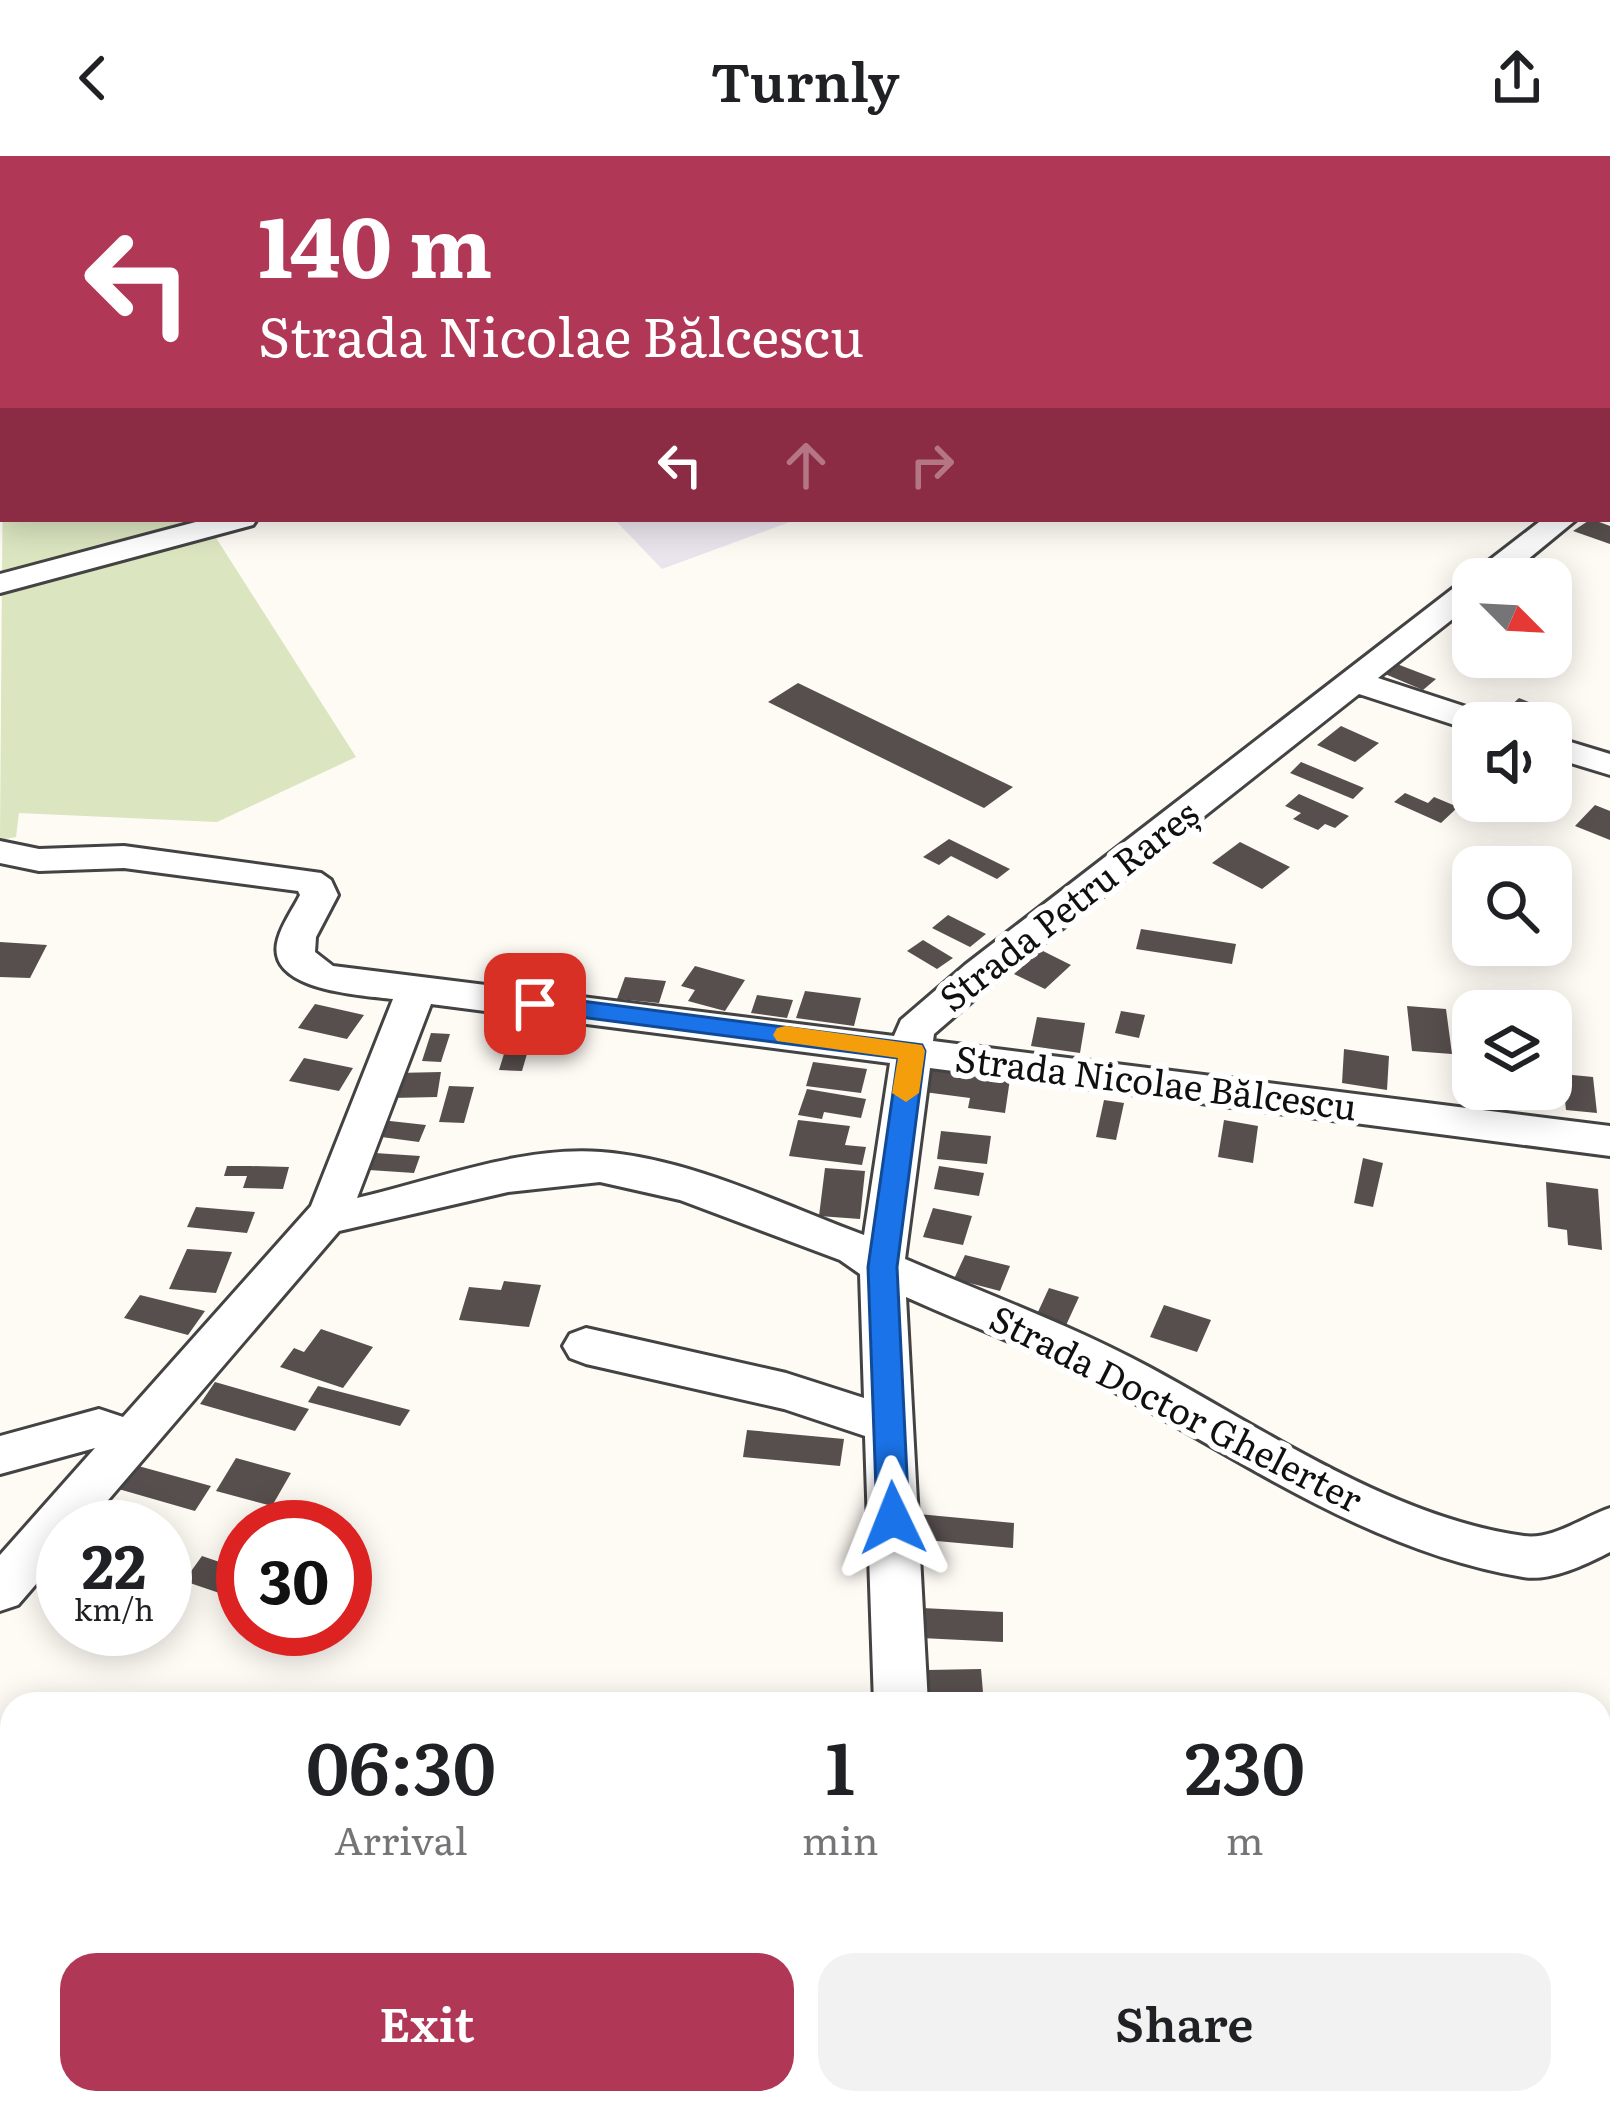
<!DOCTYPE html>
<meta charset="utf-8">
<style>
:root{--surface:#fff;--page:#f2f2f2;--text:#202124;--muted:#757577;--accent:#b03755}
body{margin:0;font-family:Literata,serif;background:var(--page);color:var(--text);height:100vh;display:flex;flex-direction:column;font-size:45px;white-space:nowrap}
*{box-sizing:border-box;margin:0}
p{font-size:39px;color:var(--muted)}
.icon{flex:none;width:66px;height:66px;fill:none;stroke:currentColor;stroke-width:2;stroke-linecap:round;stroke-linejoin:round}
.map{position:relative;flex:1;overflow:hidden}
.sheet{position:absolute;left:0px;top:1536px;width:1611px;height:423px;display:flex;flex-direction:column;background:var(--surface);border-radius:36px 36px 0 0;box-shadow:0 6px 30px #0003}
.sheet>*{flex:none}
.hud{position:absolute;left:0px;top:0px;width:1611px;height:366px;box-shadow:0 6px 30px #0003;background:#b03755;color:#fff;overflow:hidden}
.needle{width:78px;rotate:114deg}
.tools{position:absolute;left:1452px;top:402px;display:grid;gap:24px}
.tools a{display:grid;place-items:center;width:120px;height:120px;border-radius:24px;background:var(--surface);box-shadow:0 6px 30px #0003;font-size:60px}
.speed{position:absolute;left:36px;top:1344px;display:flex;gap:24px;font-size:60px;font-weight:700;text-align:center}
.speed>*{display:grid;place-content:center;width:156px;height:156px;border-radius:50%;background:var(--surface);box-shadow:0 6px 30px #0003;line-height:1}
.speed small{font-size:30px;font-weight:400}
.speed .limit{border:18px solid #d22;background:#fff;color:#111}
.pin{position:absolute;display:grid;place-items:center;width:102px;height:102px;color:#fff;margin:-51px;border-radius:24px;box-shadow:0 6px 18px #0006}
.me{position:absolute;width:132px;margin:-66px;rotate:358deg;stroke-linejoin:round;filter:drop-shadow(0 0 9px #0008)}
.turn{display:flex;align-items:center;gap:42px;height:252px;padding:0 60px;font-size:54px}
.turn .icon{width:156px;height:156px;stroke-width:2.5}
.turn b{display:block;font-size:84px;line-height:102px}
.lanes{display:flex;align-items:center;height:114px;padding:0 60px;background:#0003;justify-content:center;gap:60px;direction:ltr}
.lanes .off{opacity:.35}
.eta{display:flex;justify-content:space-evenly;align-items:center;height:204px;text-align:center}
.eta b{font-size:72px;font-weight:600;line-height:84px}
.primary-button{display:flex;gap:24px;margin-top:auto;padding:24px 60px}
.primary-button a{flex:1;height:138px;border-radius:36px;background:var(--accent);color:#fff;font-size:48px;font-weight:600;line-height:138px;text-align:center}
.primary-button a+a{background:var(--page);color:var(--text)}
header{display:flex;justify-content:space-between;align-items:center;height:156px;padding:0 60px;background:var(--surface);font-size:54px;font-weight:600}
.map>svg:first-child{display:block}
</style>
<header><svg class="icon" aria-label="back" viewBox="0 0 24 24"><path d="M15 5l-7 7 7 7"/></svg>Turnly<svg class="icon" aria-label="share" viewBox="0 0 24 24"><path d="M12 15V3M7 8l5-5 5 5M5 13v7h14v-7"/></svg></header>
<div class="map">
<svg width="1610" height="1957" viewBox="0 0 1610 1957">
<rect width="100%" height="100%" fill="#fefaf4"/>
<!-- industrial -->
<path fill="#eae5ed" d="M1142,0H1610V143L1608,3H1131Z
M614,363H798L662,413Z"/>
<!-- green -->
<path fill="#dbe5c0" d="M0,0H724L3,3L0,171Z
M3,293V363H204L356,601L217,666L19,657L16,681L0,684Z"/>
<!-- building -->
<path fill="#574f4d" d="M1591,363L1610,370V388L1573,375Z
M1397,508L1436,523L1423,534L1385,518Z
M798,527L1013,631L984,652L768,546Z
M1519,542L1556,557L1545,567H1529L1503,557Z
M1341,570L1379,587L1355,606L1317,589Z
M1301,606L1364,632L1353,643L1290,617Z
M1405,637L1428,647L1434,641L1458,651L1441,667L1394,646Z
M1299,638L1349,660L1335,672L1325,668L1318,674L1293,663L1301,657L1285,650Z
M1595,649L1610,655V684L1575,670Z
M949,683L1010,713L997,723L951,700L939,709L923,701Z
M1240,686L1290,711L1262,733L1212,707Z
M948,759L986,778L970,791L932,772Z
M1141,773L1236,788L1232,808L1136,793Z
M923,784L953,802L937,813L907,795Z
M0,786L47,789L30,822L0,821Z
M1041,794L1071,809L1045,833L1014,818Z
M695,810L745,824L725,855L688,845L695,834L681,830Z
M625,821L666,825L659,847L617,843Z
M805,835L861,842L854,870L796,862Z
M757,839L793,844L787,862L751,857Z
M315,848L364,859L347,883L298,872Z
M1407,850L1446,853L1452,898L1412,895Z
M1121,855L1145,859L1139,882L1115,877Z
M1037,861L1085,867L1080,897L1031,890Z
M514,866L536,867L522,915L499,914Z
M431,877L450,878L441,906L422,905Z
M1344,893L1389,900L1387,934L1342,927Z
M304,902L353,912L339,935L289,925Z
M813,906L867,913L861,937L806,930Z
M929,914L1010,923L1005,957L968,952L970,942L924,936Z
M441,916L437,941L391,942L396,917Z
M1562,918L1593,921L1597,957L1566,954Z
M449,930L474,931L464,967L439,966Z
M807,933L866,943L861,962L824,956L822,963L798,959Z
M1104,944L1124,947L1116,984L1096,981Z
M381,964L426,969L419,986L374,980Z
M798,964L850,970L845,989L866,991L862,1009L789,1000Z
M1224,964L1258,970L1253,1007L1218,1001Z
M941,975L991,980L987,1008L937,1003Z
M375,997L420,1000L414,1017L369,1014Z
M1363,1002L1383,1007L1373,1051L1354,1047Z
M227,1010H250L289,1011L283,1033L243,1032L247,1020H224Z
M939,1010L984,1017L979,1040L934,1033Z
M825,1012L865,1015L860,1063L819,1060Z
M1546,1026L1598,1033L1602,1094L1568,1089L1567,1074L1548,1071Z
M196,1051L255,1056L247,1077L187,1071Z
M933,1052L972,1060L963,1089L923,1081Z
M187,1093L232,1096L216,1137L169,1133Z
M965,1099L1010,1110L1000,1135L954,1123Z
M504,1125L541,1129L529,1171L459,1164L469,1131L501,1134Z
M1049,1132L1079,1141L1062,1178L1032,1169Z
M140,1139L205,1155L188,1179L124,1162Z
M1164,1149L1211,1164L1197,1196L1150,1181Z
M321,1173L373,1191L343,1232L280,1211L294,1192L304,1196Z
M215,1226L309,1253L295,1275L200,1248Z
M318,1230L410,1254L400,1270L308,1246Z
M747,1274L844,1283L840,1310L743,1301Z
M236,1302L291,1317L272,1350L216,1335Z
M131,1308L211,1330L195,1355L115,1332Z
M918,1358L1014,1367L1013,1392L915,1383Z
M202,1400L243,1414V1445L184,1425Z
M922,1452L1003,1456V1486L921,1482Z
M981,1513L984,1548H930L928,1514Z"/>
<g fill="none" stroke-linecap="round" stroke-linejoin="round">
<!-- minor casing -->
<g stroke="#434343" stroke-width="6">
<path id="minor" d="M1608,28H1610V42H1608Z
M1610,328V346L1608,347V329Z
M207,363H257L253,369L0,437V418Z
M1543,363H1577L1504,423H1473V447L1378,522L1494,560L1499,567H1473V575L1359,538L993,827L934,878L933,885L1610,970V1000L930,912L905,1103C986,1138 1071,1169 1149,1211C1264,1273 1392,1362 1524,1380C1553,1384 1583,1361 1610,1352V1396C1587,1408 1550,1426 1523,1421C1373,1396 1246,1307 1115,1236C1048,1199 975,1172 906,1141L928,1548H874L865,1280L784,1253L586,1208L570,1202L563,1190L570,1178L586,1172L786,1217L864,1242L860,1118L840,1104L680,1044L600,1026L508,1036L339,1075L85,1371H63V1397L18,1449L0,1455V1399L95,1292L0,1318V1280L99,1253L123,1261L311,1050L393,843C361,839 263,835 278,783C282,768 293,753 300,739L298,735L124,712L39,715L0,707V685L39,693L124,690L321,717L331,724L338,739L316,781L315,796L333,810L894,880L901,864L965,809ZM431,848L890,907L864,1079C780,1048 692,1003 601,996C520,990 435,1024 357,1042Z
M1551,580L1610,598V619L1551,601Z
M1599,1660H1610V1712H1599Z
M12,1693V1745L0,1748V1696Z
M821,1947H881L879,1957H819Z"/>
</g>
<!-- major casing -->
<g stroke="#212121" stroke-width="6">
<path id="major" d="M1608,53H1610V71H1608Z"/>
</g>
<!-- minor -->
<use href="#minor" fill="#fff" fill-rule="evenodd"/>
<!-- major -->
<use href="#major" fill="#e8b779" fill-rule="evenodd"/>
</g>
<!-- route -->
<path fill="#1a73e8" stroke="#114b97" stroke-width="3" d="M535,839L922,889L925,895L897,1111L909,1362L905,1372L893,1375L882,1372L877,1362L868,1111L898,902L526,854L522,848Z"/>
<!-- slow -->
<path fill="#f59e0b" d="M786,870L922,889L925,895L919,937L906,946L892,937L898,902L777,885L773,879L777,872Z"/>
<g text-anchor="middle" stroke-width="12" stroke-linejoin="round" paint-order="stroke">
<!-- street labels -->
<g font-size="36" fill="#101010" stroke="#fff">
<text transform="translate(1069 750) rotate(-38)" y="13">Strada Petru Rareș</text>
<text transform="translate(1156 927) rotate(7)" y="13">Strada Nicolae Bălcescu</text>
<text transform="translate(1176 1253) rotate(27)" y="13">Strada Doctor Ghelerter</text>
</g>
</g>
</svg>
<div class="tools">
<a><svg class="needle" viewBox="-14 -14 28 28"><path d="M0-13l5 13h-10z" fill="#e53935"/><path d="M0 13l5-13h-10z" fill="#757577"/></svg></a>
<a><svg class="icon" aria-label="sound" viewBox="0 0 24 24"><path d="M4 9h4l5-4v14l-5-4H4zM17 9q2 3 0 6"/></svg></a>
<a><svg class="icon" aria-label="search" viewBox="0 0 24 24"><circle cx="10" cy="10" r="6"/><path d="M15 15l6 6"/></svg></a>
<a><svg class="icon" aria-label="layers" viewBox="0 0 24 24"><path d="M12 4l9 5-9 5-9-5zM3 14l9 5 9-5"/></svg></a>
</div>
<div class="speed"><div>22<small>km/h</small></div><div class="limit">30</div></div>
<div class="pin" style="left:535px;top:848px;background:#d93025"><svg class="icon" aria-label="arrive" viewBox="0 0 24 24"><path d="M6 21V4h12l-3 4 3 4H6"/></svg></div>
<svg class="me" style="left:893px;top:1362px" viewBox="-20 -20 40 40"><path d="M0-17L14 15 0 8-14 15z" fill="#1a73e8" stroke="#fff" stroke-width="4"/></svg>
<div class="hud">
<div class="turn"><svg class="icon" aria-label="left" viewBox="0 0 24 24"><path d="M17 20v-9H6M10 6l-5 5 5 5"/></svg><div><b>140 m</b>Strada Nicolae Bălcescu</div></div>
<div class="lanes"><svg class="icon" aria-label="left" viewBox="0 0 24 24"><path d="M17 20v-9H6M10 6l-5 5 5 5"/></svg><svg class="icon off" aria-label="ahead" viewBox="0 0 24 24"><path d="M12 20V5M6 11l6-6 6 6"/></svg><svg class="icon off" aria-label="right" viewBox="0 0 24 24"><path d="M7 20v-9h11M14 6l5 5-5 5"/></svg></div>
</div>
<section class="sheet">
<div class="eta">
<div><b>06:30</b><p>Arrival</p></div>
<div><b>1</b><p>min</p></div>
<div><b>230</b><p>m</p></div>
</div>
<div class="primary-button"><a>Exit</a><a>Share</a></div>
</section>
</div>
